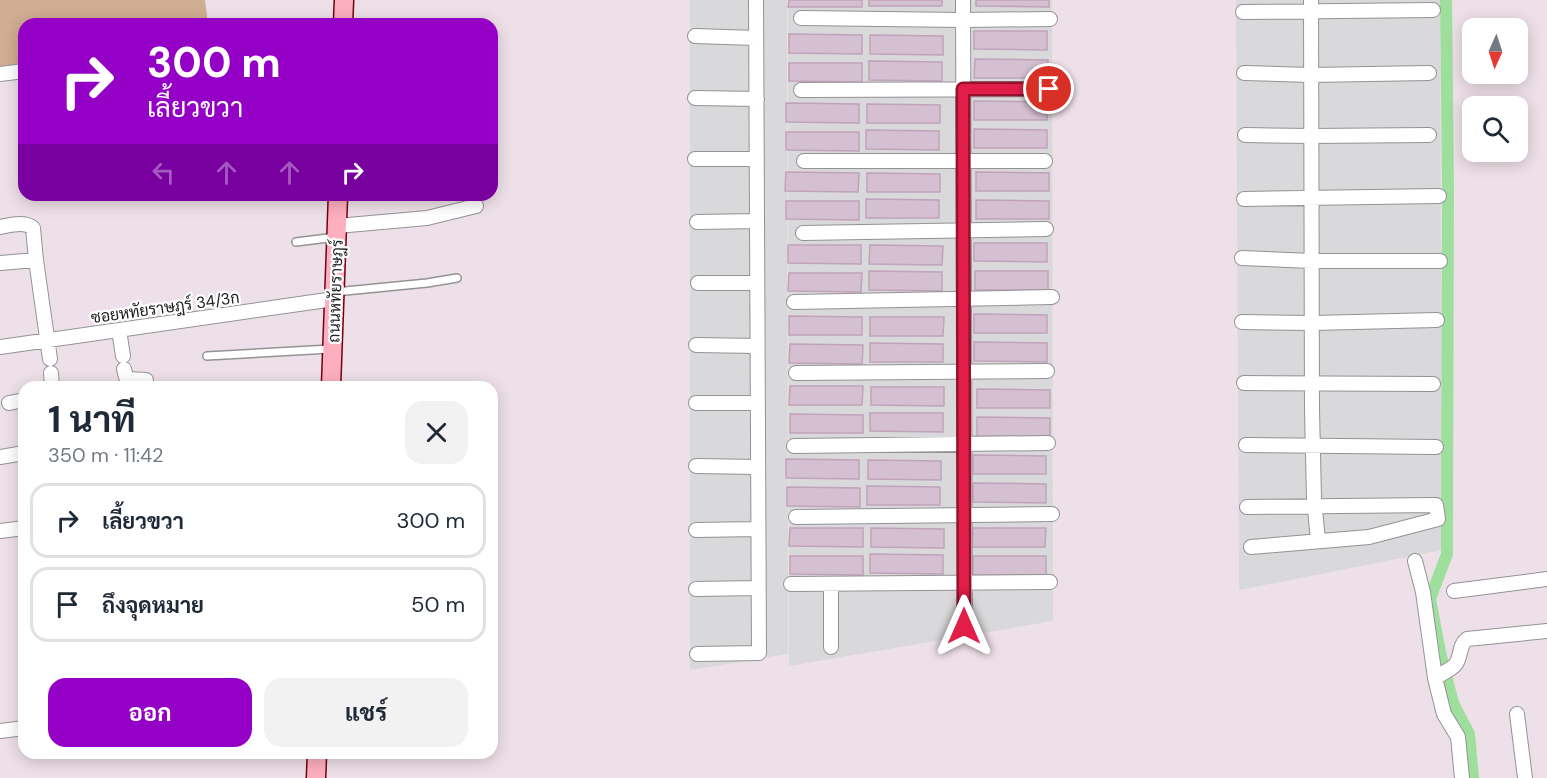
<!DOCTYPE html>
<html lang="th">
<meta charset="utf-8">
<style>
:root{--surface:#fff;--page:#f2f2f3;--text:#1f2937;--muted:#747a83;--line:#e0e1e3;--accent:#9500c7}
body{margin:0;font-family:"DM Sans",Sarabun,sans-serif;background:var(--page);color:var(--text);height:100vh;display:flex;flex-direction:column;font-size:22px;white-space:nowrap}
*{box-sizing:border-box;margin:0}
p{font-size:20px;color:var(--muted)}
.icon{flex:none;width:33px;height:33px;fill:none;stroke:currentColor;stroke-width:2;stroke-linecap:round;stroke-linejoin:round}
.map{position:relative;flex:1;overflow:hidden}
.panel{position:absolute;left:18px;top:381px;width:480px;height:378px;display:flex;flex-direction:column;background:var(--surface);border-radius:18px;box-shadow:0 3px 15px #0003}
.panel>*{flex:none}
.top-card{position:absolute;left:18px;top:18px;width:480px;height:183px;border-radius:18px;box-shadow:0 3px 15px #0003;background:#9500c7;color:#fff;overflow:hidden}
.needle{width:39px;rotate:183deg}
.controls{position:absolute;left:1462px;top:18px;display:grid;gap:12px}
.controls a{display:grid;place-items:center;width:66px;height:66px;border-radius:12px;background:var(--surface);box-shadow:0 3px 15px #0003;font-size:30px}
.pin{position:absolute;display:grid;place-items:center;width:51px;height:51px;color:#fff;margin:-26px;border:3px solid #fff;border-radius:50%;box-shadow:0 2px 6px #0007}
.me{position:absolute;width:66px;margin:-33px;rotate:0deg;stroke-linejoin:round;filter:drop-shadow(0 0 4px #0008)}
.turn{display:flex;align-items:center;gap:21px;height:126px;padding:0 30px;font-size:27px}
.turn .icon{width:78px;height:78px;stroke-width:2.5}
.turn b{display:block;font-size:42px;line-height:51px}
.lanes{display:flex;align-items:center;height:57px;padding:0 30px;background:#0003;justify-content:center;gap:30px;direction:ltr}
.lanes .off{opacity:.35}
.round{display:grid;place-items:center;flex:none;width:63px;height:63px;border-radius:18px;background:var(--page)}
.overview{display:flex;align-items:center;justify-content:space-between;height:102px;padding:0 30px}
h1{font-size:36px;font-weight:700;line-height:45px}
.cta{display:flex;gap:12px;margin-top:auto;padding:12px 30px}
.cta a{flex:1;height:69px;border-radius:18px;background:var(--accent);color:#fff;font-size:24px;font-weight:700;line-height:69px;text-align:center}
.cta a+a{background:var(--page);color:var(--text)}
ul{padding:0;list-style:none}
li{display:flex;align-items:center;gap:18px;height:75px;margin:0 12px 9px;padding:0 18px;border:3px solid var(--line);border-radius:18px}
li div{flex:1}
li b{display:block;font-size:22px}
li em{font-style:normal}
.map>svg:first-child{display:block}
</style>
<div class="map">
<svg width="1547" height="778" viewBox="0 0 1547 778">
<rect width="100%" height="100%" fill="#eee0e8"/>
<!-- residential -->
<path fill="#d9d8da" d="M690,0H787L788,654L690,670Z
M788,0H1052L1053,621L789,666Z
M1236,0H1440L1442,550L1239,590Z"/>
<!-- forest -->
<path fill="#d0ae92" d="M0,0H205L208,24H24V66L0,70Z"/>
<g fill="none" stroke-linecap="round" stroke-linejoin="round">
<!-- canal -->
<path stroke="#9fdf9d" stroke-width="12" d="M1446,0L1448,188L1447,526V554L1430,599L1440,652L1453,703L1469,734L1473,778"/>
</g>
<!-- building -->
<path fill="#d5c0d1" stroke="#c0a2bb" stroke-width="1.5" d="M789,0H862V7H788Z
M869,0H942V6H869Z
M976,0H1049V7L976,6Z
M974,31H1047V50L974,49Z
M789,34L862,35V54L789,53Z
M870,35L943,36V55L870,54Z
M975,59L1048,60V78H974Z
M869,61L942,62V81L869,80Z
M789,63H862V82L789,81Z
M974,101L1047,102V120H974Z
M786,103L859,104V123L786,122Z
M867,104L940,105V123H867Z
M974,129L1047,130V148H974Z
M866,130L939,131V150L866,149Z
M786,132H859V151L786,150Z
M786,172L859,173L858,192L785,191Z
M976,172L1049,173V191H976Z
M867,173L940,174V192H867Z
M866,199L939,200V218H866Z
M976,200L1049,201V219H976Z
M786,201H859V220L786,219Z
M974,243H1047V262L974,261Z
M788,245H861V264L788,263Z
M870,245L943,246L942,265L869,264Z
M869,271L942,272V291L869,290Z
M975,271H1048V290H975Z
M789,273H862L861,292L788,291Z
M974,314L1047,315V333H974Z
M789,316L862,317V335H789Z
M870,317H944L943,336H870Z
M974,342L1047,343V362L974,361Z
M870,343L943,344V362H870Z
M790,344L863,345L862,364L789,363Z
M790,386H863L862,405H789Z
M871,387H944V406L871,405Z
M977,389L1050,390V408H977Z
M870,413H943V432L870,431Z
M790,414L863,415V433H790Z
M977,417L1050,418V437L977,436Z
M973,455L1046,456V474H973Z
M786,459L859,460V479L786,478Z
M868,460L941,461V480L868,479Z
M973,483L1046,484V503L973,502Z
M867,486L940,487V505H867Z
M787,487L860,488V507L787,506Z
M790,528H863V547L789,546Z
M871,528L944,529V548L871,547Z
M973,528H1046L1045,547H972Z
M870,554L943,555V574L870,573Z
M790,556H863V575L790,574Z
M973,556H1046V575H973Z"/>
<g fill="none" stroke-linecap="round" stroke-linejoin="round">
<!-- service casing -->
<g stroke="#939393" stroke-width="10">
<path id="service" d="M296,242L336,237
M335,292L427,283L457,278
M207,356L330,349"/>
</g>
<!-- minor casing -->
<g stroke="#939393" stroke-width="16">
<path id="minor" d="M963,0L965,626
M1311,0L1312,410L1314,498L1318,541
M1243,12L1433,10
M801,18L963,20L1050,19
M695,36L756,38
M1244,73L1310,75L1429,73
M0,74L24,71
M801,90L1049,89
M695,98L757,99
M1245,135L1311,136L1429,135
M695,159H757
M804,161H1045
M1244,199L1439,196
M697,222L757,221
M337,226L427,218L476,206
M0,227C11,225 24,221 33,228L36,260
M803,233L1046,229
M1242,258L1312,261H1440
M0,263L36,260L50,359
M698,283H757
M794,302L1052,297
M1242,322L1313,323L1437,320
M119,330L123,356
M696,345L757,346
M0,347L334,299
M124,369L126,377L128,379L146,380
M51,373L52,387
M796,373L1047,371
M1244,383L1433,384
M9,403L24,400
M696,403H758
M1246,445L1436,447
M794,446L1048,443
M0,457L24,453
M696,466L758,467
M1247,507L1436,505L1438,519L1369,537L1251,547
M796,517L1052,514
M696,530L758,529
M0,531L24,528
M1415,561L1423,592L1435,678L1444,714L1458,737L1462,778
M791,584L1050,582
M831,584V647
M696,589L758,588
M1454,591L1547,579
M697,654L759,653L756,0
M1435,678C1441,674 1450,670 1455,665C1462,657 1458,646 1467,639L1547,631
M1517,714L1525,778
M0,731L24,728"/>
</g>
<!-- secondary casing -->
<g stroke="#750011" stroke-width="21">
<path id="secondary" d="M343,24L344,0
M331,387L338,195
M316,778L317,753"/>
</g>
<!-- service -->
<use href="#service" stroke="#fff" stroke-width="7"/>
<!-- minor -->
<use href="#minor" stroke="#fff" stroke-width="14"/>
<!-- secondary -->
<use href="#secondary" stroke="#fdafbf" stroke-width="18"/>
</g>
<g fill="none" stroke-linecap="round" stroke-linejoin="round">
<!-- route casing -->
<g stroke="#92132f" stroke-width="15">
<path id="route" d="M964,626L963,89H1049"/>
</g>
<!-- route -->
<use href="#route" stroke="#e11d48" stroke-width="10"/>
</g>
<g text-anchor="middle" stroke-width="4.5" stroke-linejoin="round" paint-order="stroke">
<!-- street labels -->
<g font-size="16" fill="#1c1c1c" stroke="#fff">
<text transform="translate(335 291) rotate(-88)" y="6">ถนนหทัยราษฎร์</text>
<text transform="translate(165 307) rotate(-8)" y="6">ซอยหทัยราษฎร์ 34/3ก</text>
</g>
</g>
</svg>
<div class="controls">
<a><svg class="needle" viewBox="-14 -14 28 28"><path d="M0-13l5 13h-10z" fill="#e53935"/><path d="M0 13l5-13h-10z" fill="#747a83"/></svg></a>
<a><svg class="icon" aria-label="search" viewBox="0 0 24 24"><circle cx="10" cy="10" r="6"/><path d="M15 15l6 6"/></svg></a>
</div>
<div class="pin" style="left:1049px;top:89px;background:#d93025"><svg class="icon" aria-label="arrive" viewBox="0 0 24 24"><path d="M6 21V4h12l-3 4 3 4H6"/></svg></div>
<svg class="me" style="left:964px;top:626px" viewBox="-20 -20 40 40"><path d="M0-17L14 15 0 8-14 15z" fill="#e11d48" stroke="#fff" stroke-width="4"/></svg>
<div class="top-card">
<div class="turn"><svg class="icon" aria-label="right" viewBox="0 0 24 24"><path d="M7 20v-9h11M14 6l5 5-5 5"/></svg><div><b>300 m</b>เลี้ยวขวา</div></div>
<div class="lanes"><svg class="icon off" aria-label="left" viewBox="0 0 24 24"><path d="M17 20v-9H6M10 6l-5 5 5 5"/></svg><svg class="icon off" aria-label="ahead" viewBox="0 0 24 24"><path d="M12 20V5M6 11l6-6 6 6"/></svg><svg class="icon off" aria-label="ahead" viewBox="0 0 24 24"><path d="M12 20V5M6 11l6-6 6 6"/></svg><svg class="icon" aria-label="right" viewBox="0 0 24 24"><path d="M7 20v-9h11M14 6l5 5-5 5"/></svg></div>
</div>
<section class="panel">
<div class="overview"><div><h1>1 นาที</h1><p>350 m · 11:42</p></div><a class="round"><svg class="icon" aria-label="close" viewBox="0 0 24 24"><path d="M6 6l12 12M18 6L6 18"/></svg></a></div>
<ul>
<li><svg class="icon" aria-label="right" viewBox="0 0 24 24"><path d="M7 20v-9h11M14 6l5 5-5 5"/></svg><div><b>เลี้ยวขวา</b></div><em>300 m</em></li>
<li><svg class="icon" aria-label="arrive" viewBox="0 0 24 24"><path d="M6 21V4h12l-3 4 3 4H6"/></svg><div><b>ถึงจุดหมาย</b></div><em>50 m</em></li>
</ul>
<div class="cta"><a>ออก</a><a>แชร์</a></div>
</section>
</div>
